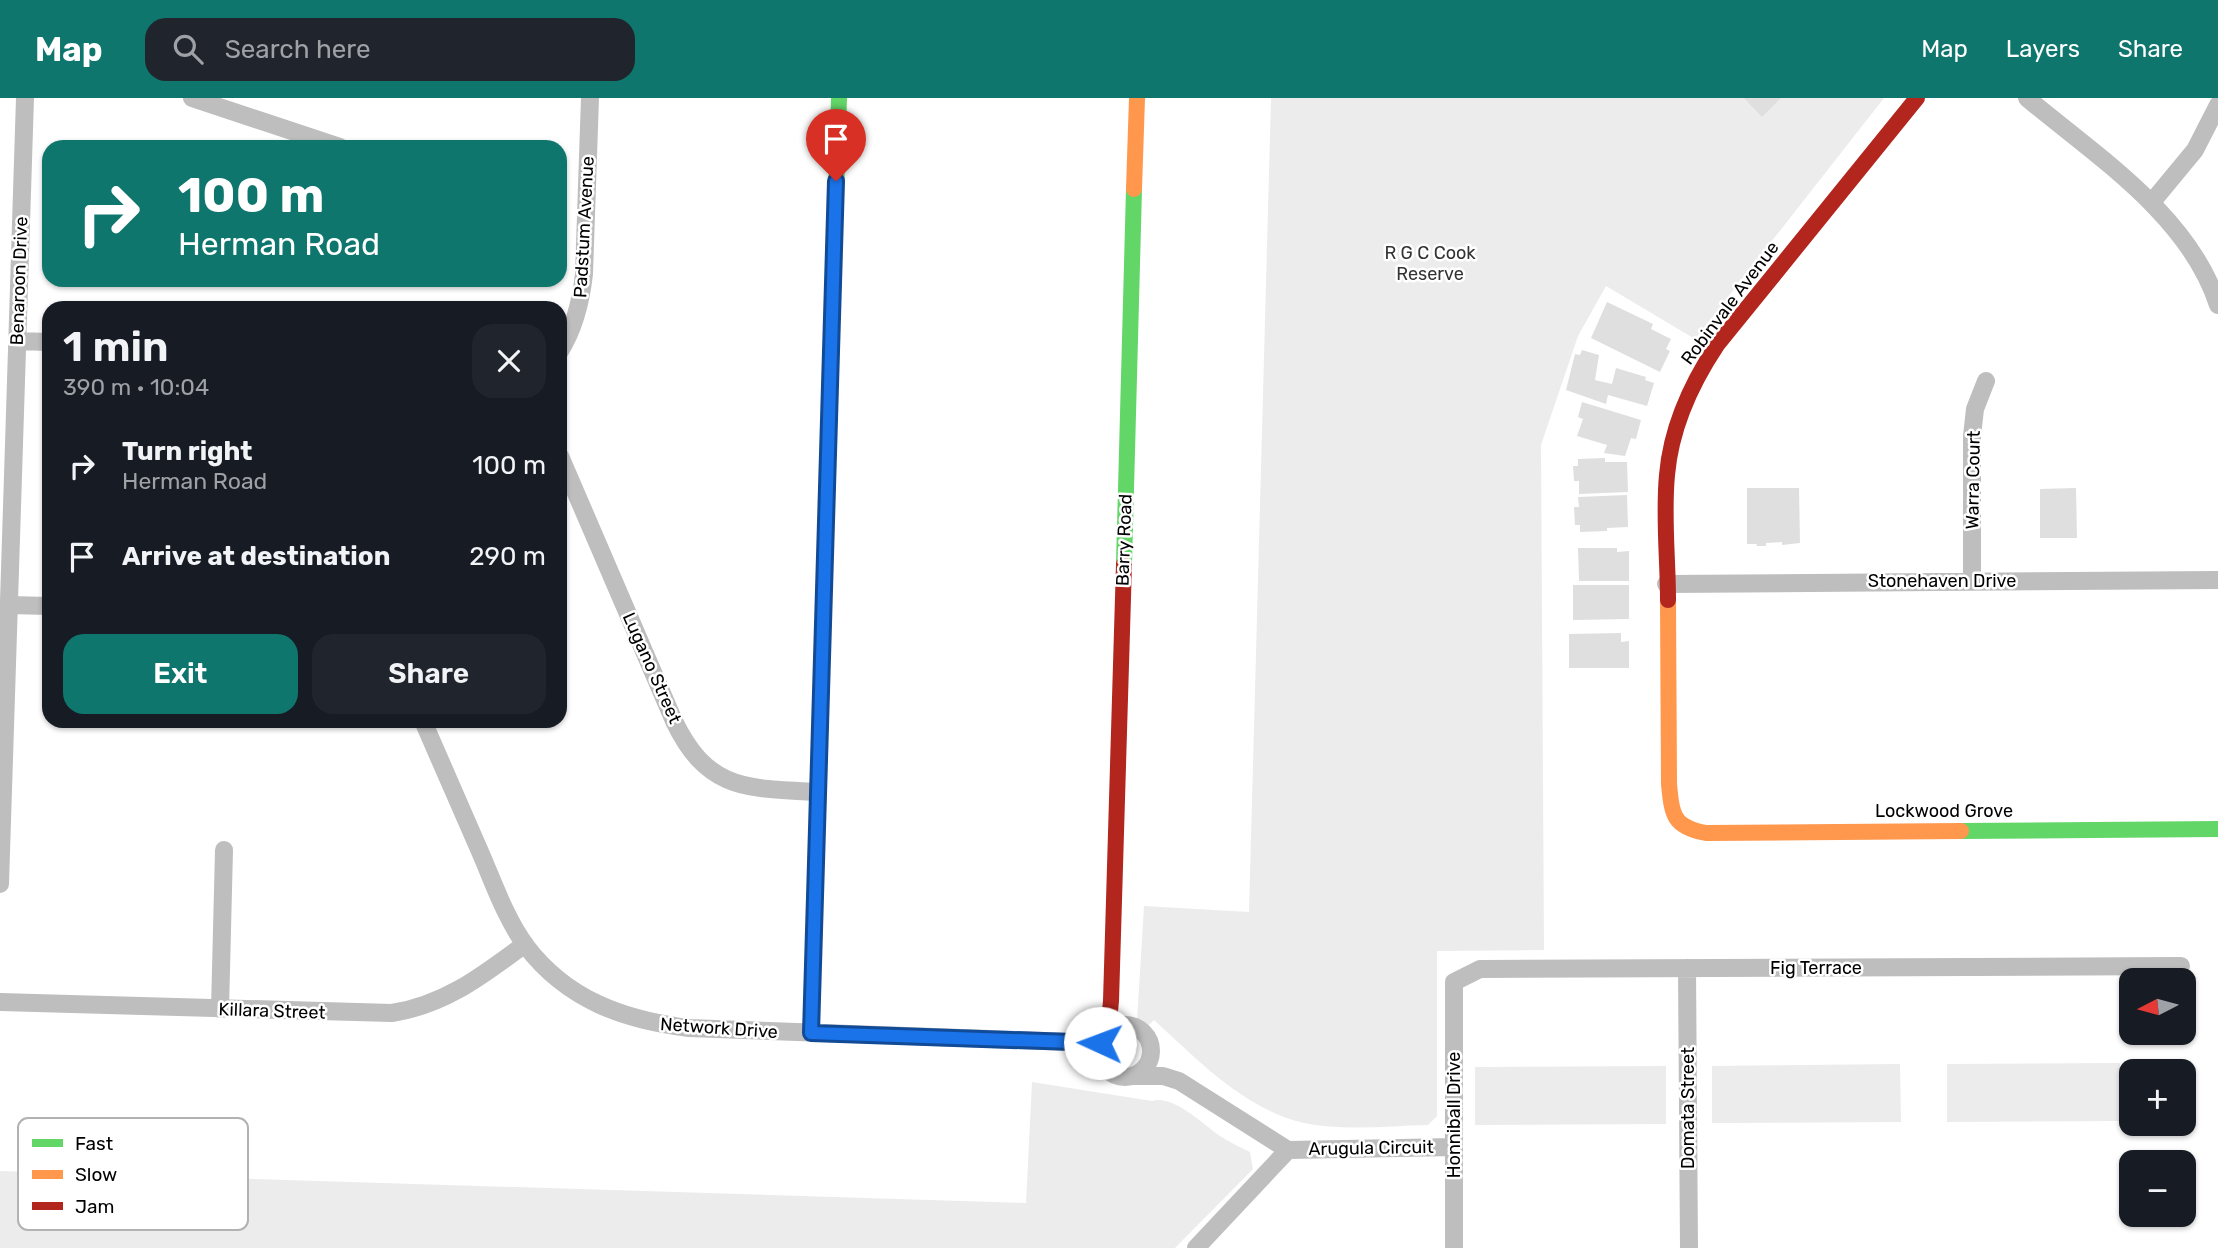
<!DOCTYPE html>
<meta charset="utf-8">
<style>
:root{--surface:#171b24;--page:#20242c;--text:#f1f3f6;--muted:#9ea1a6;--accent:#0f766e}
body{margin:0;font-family:Rubik,sans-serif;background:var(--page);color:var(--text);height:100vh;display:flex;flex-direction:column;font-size:26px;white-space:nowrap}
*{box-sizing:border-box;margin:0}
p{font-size:23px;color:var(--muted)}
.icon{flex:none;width:38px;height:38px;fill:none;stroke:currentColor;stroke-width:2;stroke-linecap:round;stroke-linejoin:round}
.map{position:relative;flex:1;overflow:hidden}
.sheet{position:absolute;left:42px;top:203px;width:525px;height:427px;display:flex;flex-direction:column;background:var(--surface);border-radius:21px;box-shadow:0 2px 5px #0004}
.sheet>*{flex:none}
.banner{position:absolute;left:42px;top:42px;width:525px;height:147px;border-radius:21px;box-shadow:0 2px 5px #0004;background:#0f766e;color:#fff;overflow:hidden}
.needle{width:46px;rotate:264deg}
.fabs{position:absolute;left:2119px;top:870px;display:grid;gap:14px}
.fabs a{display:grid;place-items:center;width:77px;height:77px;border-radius:14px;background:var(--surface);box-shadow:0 2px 5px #0004;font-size:35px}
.pin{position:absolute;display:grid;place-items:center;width:60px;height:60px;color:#fff;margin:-72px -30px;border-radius:50% 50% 50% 0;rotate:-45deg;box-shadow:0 0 7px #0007}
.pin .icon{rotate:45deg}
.me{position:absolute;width:77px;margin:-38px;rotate:272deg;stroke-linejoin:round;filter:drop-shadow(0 0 5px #0008)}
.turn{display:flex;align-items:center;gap:24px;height:147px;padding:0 21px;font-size:32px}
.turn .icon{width:91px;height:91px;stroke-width:2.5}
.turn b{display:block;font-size:49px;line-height:60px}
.round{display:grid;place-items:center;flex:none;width:74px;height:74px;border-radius:21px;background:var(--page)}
.head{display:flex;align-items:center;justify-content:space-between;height:119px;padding:0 21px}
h1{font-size:42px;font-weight:600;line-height:52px}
.primary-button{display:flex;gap:14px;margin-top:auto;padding:14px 21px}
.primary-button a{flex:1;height:80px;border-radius:21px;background:var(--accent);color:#fff;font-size:28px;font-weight:600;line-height:80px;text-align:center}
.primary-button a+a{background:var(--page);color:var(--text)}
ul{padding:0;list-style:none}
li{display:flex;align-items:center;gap:21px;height:91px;padding:0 21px}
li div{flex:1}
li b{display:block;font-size:26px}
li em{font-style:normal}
header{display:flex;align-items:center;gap:42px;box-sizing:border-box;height:98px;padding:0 35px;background:var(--accent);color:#fff}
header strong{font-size:33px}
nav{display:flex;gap:38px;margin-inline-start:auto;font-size:24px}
.search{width:490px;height:63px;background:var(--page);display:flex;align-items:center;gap:18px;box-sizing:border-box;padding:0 24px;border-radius:21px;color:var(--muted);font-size:26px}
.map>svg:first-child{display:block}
</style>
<header>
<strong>Map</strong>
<div class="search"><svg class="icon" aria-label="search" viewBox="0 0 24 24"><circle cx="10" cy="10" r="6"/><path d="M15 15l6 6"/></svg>Search here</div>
<nav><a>Map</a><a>Layers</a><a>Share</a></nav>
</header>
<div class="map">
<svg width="2218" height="1150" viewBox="0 0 2218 1150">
<rect width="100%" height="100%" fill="#fff"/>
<!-- green -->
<path fill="#ececec" d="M1271,0H1884L1695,241L1606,188L1578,238L1541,347L1544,852L1437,853V1018L1428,1027C1388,1028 1344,1033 1304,1025C1244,1011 1198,962 1154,922L1136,940L1144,808L1249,814Z
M2120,965L2121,1023L1947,1024V966Z
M1900,966L1901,1024L1712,1025V968Z
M1666,968V1026L1475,1027V969Z
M1032,984L1152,1003C1173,996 1204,1027 1220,1038C1229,1044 1240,1049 1250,1054L1253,1071L1175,1150H0V1073L1026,1105Z"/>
<!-- building -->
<path fill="#dfdfdf" d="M1744,0H1781L1762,19Z
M1607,204L1653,226L1651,231L1671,241L1666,251L1670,253L1660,274L1591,240Z
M1582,252L1599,257L1595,282L1612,286L1616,270L1646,279L1645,282L1654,285L1647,308L1608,297L1606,306L1566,292L1575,256L1580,257Z
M1582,304L1641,322L1636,341L1631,340L1625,358L1604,355L1607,347L1577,338L1583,321L1578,319Z
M1605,360V364H1627L1628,394L1579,396V383H1574L1573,368H1578V361Z
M1747,390H1799L1800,445L1782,447V444L1766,445V448H1756L1757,446H1747Z
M2076,390L2077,440H2040V391Z
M1627,397L1628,429L1607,430V433L1580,434V427H1575L1574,409H1579L1578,399Z
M1578,450H1617V454L1629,453V483H1579Z
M1573,487H1629V521L1573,522Z
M1621,535V544L1629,543V570H1569V536Z"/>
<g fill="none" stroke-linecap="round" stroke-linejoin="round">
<!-- street -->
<path stroke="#bebebe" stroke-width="18" d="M192,0L340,49
M2027,0C2096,58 2189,117 2218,207
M2152,104L2195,52L2218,7
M17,243L49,244
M560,253C575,229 581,203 584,176L590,0
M560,358L674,623C708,694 748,690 818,694
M1972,483V338L1975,311L1986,283
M1666,486L2218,482
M9,507L49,508
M423,623C442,667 462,712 481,756C494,786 506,821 526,848C567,902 624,922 689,930L1100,945
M0,786L25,0
M1687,870L1689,1150
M0,904L392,915C445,907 483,877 525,846
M220,911L224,752
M1099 953a26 26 0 1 1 52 0a26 26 0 1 1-52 0Z
M1133,978H1163L1179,983L1288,1052L1454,1049
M1196,1150L1288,1052
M1454,1150V884L1480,871L2181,868"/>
<!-- fast -->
<path stroke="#63d668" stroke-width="16" d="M832,225L839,0
M1124,466L1134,91
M1961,733L2218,731
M811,935L819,669"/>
<!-- slow -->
<path stroke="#ff974d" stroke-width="16" d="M1134,91L1137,0
M1668,502L1669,686C1672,717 1673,729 1706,735L1961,733"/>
<!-- jam -->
<path stroke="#b3261e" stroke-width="16" d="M1668,502C1668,461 1663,418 1667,377C1671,330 1691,286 1717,247L1917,0
M819,669L832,225
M1108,933L1111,903L1124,466"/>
</g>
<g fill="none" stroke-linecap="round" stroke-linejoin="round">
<!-- route casing -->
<g stroke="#114b97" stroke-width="18">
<path id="route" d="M836,83L811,935L1100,945"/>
</g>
<!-- route -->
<use href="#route" stroke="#1a73e8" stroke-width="12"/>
</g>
<g text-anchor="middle" stroke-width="5" stroke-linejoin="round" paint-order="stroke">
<!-- street labels -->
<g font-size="18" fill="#000" stroke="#fff">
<text transform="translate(584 129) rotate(-87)" y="6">Padstum Avenue</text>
<text transform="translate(19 183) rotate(-88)" y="6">Benaroon Drive</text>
<text transform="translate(1730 205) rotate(-53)" y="6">Robinvale Avenue</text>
<text transform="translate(1973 382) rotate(-89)" y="6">Warra Court</text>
<text transform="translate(1124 442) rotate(-88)" y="6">Barry Road</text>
<text x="1942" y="489">Stonehaven Drive</text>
<text transform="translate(652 570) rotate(66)" y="6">Lugano Street</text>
<text x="1944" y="719">Lockwood Grove</text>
<text x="1816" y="876">Fig Terrace</text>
<text transform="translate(272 913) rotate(2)" y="6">Killara Street</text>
<text transform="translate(719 930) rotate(4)" y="6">Network Drive</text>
<text transform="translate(1688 1010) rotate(-90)" y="6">Domata Street</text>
<text transform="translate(1454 1017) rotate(-90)" y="6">Honniball Drive</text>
<text transform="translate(1371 1050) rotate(-1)" y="6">Arugula Circuit</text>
</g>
<!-- park labels -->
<g font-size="18" fill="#333" stroke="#fff">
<text x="1430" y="161">R G C Cook<tspan x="1430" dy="21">Reserve</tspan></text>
</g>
</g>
<!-- legend -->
<rect x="18" y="1020" width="230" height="112" rx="10" fill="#fff" stroke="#b2b2b2" stroke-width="2"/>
<rect x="32" y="1041" width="31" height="8" fill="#63d668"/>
<rect x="32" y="1072" width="31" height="9" fill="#ff974d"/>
<rect x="32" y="1104" width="31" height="8" fill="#b3261e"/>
<g font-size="19" fill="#000">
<text x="75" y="1052">Fast</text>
<text x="75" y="1083">Slow</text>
<text x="75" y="1115">Jam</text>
</g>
</svg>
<div class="fabs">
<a><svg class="needle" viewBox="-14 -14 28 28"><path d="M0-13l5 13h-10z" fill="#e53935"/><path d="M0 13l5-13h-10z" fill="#9ea1a6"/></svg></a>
<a>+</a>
<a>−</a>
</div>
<div class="pin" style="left:836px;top:83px;background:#d93025"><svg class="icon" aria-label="arrive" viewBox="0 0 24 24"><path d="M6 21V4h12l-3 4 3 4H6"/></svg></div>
<svg class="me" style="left:1100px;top:945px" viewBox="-20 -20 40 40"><circle r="19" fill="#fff"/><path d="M0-13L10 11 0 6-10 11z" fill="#1a73e8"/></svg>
<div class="banner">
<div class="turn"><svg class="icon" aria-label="right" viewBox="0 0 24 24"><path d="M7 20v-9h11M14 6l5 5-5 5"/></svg><div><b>100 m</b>Herman Road</div></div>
</div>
<section class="sheet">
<div class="head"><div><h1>1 min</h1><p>390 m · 10:04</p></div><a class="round"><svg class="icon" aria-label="close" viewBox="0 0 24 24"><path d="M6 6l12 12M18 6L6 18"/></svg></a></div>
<ul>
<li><svg class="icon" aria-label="right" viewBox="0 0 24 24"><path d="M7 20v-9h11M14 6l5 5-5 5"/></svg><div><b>Turn right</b><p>Herman Road</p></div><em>100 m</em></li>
<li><svg class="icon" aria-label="arrive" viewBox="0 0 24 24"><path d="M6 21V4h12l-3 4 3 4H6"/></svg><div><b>Arrive at destination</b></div><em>290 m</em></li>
</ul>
<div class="primary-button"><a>Exit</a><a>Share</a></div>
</section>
</div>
